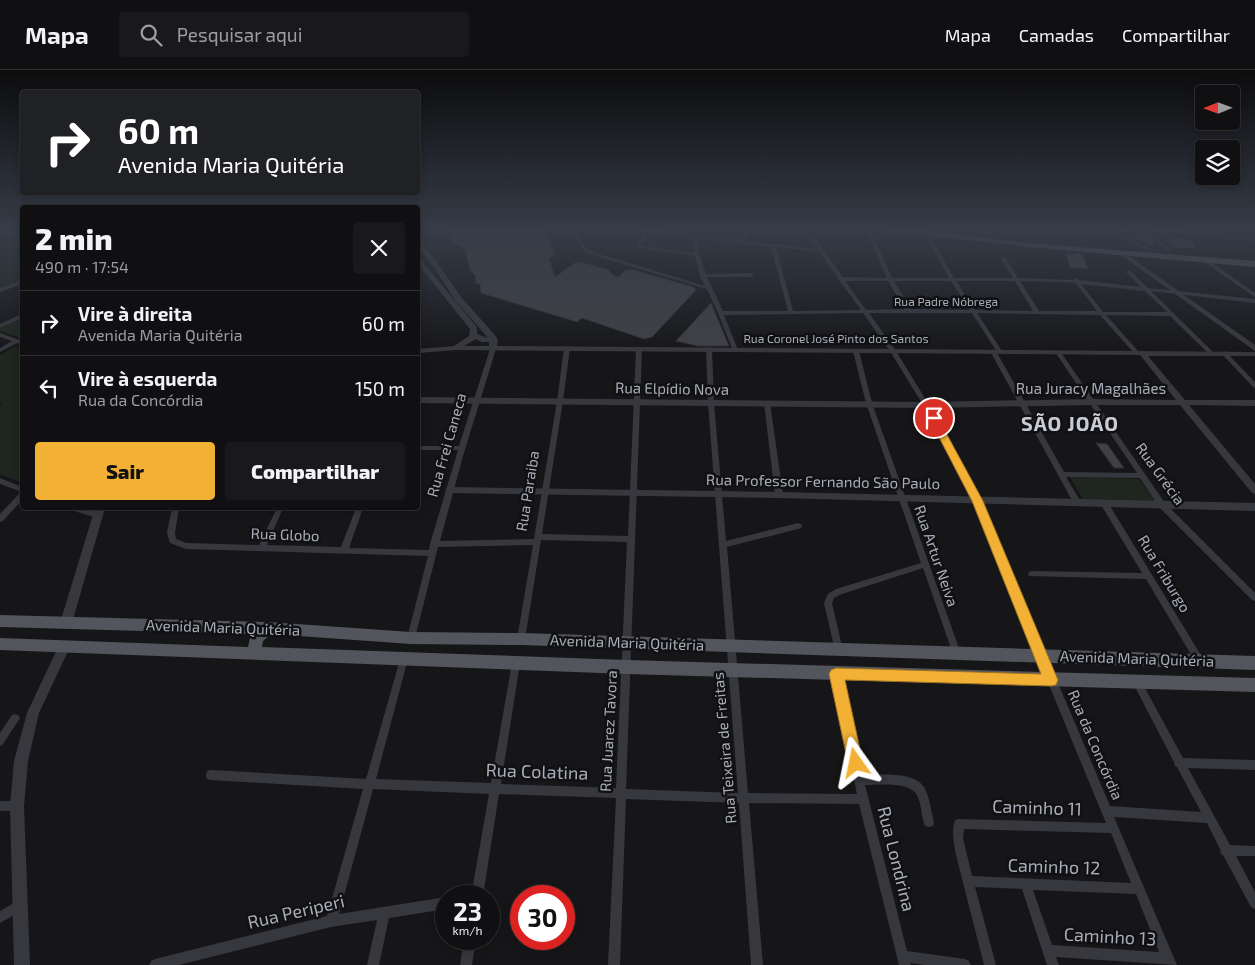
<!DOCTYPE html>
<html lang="pt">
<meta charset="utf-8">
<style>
:root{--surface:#101012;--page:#19191b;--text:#f1f3f6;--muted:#9c9d9f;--line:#303032;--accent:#f2b134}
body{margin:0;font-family:"Exo 2",sans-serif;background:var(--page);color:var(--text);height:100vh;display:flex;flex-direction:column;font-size:19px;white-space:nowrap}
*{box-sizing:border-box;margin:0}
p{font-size:16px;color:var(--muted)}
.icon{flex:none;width:28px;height:28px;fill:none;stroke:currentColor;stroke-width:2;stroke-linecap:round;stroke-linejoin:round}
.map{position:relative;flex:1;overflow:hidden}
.sheet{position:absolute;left:20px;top:135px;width:400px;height:305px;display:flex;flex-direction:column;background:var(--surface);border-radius:5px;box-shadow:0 2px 8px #0003,0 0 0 1px var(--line)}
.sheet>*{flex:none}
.top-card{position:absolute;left:20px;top:20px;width:400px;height:105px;border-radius:5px;box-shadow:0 2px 8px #0003,0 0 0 1px var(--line);background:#202124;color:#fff;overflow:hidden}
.needle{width:32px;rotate:269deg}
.controls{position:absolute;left:1195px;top:15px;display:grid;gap:10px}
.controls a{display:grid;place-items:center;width:45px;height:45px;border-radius:5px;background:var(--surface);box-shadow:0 2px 8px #0003,0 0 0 1px var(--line);font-size:25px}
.speed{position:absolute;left:435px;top:815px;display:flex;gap:10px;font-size:25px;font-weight:700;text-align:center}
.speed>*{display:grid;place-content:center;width:65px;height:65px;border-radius:50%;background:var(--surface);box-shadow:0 2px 8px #0003,0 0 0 1px var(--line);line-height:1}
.speed small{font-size:12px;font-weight:400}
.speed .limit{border:8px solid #d22;background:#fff;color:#111}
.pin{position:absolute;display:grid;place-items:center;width:42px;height:42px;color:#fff;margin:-21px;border:2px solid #fff;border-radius:50%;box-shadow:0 1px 5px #0007}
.me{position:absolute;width:55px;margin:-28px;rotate:348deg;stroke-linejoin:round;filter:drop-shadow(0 0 4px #0008)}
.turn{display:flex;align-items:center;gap:18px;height:105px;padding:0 15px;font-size:22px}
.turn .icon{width:65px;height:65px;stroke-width:2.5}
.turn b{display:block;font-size:35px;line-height:42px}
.round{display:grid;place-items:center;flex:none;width:52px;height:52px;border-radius:5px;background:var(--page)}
.summary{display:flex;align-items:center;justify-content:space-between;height:85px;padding:0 15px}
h1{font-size:30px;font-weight:800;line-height:38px}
.primary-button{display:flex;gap:10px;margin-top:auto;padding:10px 15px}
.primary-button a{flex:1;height:58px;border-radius:5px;background:var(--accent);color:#111;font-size:20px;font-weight:800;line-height:58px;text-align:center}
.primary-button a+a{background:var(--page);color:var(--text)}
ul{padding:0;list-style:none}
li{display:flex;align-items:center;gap:15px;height:65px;padding:0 15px;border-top:1px solid var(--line)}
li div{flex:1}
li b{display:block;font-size:19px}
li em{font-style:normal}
header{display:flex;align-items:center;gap:30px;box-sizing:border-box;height:70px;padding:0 25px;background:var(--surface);border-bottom:1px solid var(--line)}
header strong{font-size:24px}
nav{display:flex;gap:28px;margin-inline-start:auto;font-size:18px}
.search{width:350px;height:45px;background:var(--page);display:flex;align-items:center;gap:12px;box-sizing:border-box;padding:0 18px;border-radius:5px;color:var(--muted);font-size:19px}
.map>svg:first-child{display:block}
</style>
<header>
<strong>Mapa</strong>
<div class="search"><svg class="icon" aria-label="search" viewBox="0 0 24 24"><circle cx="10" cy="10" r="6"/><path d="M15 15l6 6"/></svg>Pesquisar aqui</div>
<nav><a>Mapa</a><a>Camadas</a><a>Compartilhar</a></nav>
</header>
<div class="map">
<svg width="1255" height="895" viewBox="0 0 1255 895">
<rect width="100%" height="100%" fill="#161618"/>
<!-- green -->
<path fill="#1e261f" d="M0,161H22V210L0,218Z
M22,248V268L0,261V258Z
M14,277L22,279V413L0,404V336L2,335L0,333V285Z
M1070,407L1139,409L1155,431L1083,429Z"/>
<!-- building -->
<path fill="#404145" stroke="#303034" d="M449,159H545L555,184L549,189L555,207L575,193L580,192L609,200L612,205L618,207L626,200H633L694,217L696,220L652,267L644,269L582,248L577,252L481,223L480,214L476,213L475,205L470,200L465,178L452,173Z
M1145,163L1154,171L1156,173L1150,175L1133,167Z
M1167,166L1191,170L1196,178L1174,177Z
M1073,183L1082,184L1088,199L1070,197L1066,184L1074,185Z
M711,233L729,276H698L676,271Z
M1096,373L1107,374L1124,398H1114Z"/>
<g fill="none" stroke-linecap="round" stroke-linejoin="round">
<!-- minor -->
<path fill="#37383d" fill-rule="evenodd" d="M572,159H576L585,176L590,181L705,216L700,206L695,186L639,178L638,174L644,162L627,159H650L741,170L745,159H749L745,171L818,179L804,159H809L843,207L887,208L866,159H870L892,208H949L924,163L926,162L928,163L954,208H1013L1001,188L1003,187H1005L1018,208L1074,210L1076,208L1079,210L1141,217L1126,202L1129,200L1148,218L1255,229V233L1151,221L1212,281L1213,282L1210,284L1208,283L1170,246L1106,245L1138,281L1139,282L1136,284L1134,283L1100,245L977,243L1002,281L999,283L997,282L972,243H869L896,281L929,335L981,431L1110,736L1201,742L1177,697L1175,696L1174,692L1134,615L1132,612L1134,609L1137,608L1140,609L1183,688L1255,690V700L1188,698L1230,775L1255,776V786H1236L1255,822V839L1251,837L1223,785L1221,784L1220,779L1207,753L1114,747L1177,895L1056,887L1059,895H1047L1022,819L975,817L996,895H984L956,785C954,773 951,762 955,750L959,749L1106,753L973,431L923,335L890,281L863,243L724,245L738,280L737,281H733L718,243L707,219L586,183L581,177ZM648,163L692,168L694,183L643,176L642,174ZM697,168L740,173L742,174H744L771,177L788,241H723L707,207H751L754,205L751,203L706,204L700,187ZM776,177L820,182L838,208V210L840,211L861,240L793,241ZM845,211H888L905,239L866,240ZM894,211H951L970,240L911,239ZM956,211H1015L1033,241L975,240ZM1020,211L1063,212L1076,213L1097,241H1039ZM1081,214L1145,221L1167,242H1103ZM964,759L1111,763L1131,813L972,806L963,768ZM1033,820L1136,824L1159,882L1052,875Z
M977,159H983L990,165L986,166Z
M1015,159H1020L1009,168H1005V166Z
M1071,159H1077L1078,161L1076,162Z
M1104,159H1110L1115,162L1130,159H1165L1255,169V171L1150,161L1170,180V182H1168L1144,159L1120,164L1150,178V179L1148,180Z
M1201,188H1205L1255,223V227L1201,190Z
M20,211H22V214L0,222V218Z
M22,244V248L0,258V254Z
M0,263L22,271V275L17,273L0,282V278L12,271L0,267Z
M567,276L570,278L563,331L542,464L628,466L636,279L639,277L642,279L626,719L738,723L708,333L706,279L709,277L712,279L714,333L726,471L798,453L801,454L802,456L801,458L798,459L727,477L748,723L857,724L831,604L833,601L836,600L839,601L863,705C879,705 913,701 924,717C930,728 931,741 934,752L933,756L929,757L925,756C921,746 922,735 917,725C909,711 879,715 865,715L907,881L965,889L969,891L971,895H924L910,893L911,895H899L859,734L749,733L763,895H751L739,733L626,729L620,895H608L616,728L499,724L483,826H471L489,724L373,719L339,844L446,827V839L389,848L379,895H367L377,850L331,857L179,895H149L151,891L155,889L327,846L363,719L211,710L207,709L206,705L207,701L211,700L366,709L401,586L404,585L407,586L408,589L376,709L491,713L512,593L513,590L516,589L519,590L520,593L501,714L616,718L627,472L541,470L525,569L524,572L521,573L518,572L517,569L533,475L438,477L415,568L414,571L411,572L408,571L407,568L428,486L186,479L170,473L167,463L172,438H179L175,463L176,469L186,473L259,475L277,438H283L267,475L341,477L356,438H363L349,478L429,480L430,474L458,380H418V376H459L490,279L493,277L496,279L463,386L440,471L534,469L557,331L564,278Z
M856,279L859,281L872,333L961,584L960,587L957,588L954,587L953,584L923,498L839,525L834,528L832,533L843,581L842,584L839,585L836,584L835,581L824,533L828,524L836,519L921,493L866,333L853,281Z
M993,279L996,281L1064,402L1137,403L1055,282L1056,281H1060L1165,433L1255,523V531L1252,530L1159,437L1140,408L1066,407L1081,432L1077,435L1074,434L990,281Z
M1224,281L1226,282L1255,312V318L1253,317L1222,284V282Z
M767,331L770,333L783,425L779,428L775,425L764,333Z
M0,408L22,417V422L0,414Z
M22,423V430L3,451L0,452V444L19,424Z
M1104,430L1107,431L1202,587L1203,590L1202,593L1199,594L1196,593L1146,509L1029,506L1028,504L1029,502L1032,501L1142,503L1100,433Z
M70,438H81L100,443L101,445L97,448L71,440Z
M15,644L18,645L20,648L18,651L3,674L0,676V663L12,645Z
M0,731H17L21,732L22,736L21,740L17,741H0Z
M19,830L23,832L25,836L23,840L0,853V841Z
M464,869H476L472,895H460Z"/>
<!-- tertiary -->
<path fill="#37383d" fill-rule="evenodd" d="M418,167L420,168L423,175L436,191L461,227L495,265L498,270L497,276L1255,282V286H1148L1185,330H1255V336L1189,335L1255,414V424L1252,423L1180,335H1093L926,338L418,333V327L926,332L1093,329L1176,330L1140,285L456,280L418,283V279L454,276L469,266L470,259L418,194V188L420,189L477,257V264L488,268L455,230L431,193L418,176ZM476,269L481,272H489V276H464Z
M1118,181H1122L1255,275V281L1118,183Z
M450,417L779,422L1255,433V441L779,428L450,423L445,420Z
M95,438H105L72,553L70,556L66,558L62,556L60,553Z
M64,572L68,573L70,577L39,643L28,691L24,736L30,895H14L10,736L14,691L27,643L60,573Z"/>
<!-- primary -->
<path fill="#53555c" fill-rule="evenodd" d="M886,159H913L1028,173L1255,191V197L1028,177L890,161Z
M0,545L268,552L411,562L521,563L1255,586V600L521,575L411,574L271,564L263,571L262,577L627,590L1255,608V622L627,604L0,580V568L248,577L251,564L0,557Z"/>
</g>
<!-- sky -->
<linearGradient id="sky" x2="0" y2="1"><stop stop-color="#0c0c0d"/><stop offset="0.56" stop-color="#363c48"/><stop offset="1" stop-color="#363c48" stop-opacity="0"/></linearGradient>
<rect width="1255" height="285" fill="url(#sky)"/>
<!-- route -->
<path fill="#f2b134" stroke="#9d7322" d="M934,345L938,348L983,431L1058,610L1056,615L1051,616L845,610L863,693L861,698L856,700L851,698L848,693L829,604L831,600L836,598L1041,604L972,431L929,348Z"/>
<g text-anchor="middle" stroke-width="5" stroke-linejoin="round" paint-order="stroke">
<!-- far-street labels -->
<g font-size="12" fill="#a8adb8" stroke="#111113">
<text x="946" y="236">Rua Padre Nóbrega</text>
<text x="836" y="273">Rua Coronel José Pinto dos Santos</text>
</g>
<!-- street labels -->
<g font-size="15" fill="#a8adb8" stroke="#111113">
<text transform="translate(672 319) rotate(1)" y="5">Rua Elpídio Nova</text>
<text x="1091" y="324">Rua Juracy Magalhães</text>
<text transform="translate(447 375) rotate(-74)" y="5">Rua Frei Caneca</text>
<text transform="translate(1160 404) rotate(54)" y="5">Rua Grécia</text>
<text transform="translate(823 412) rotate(1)" y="5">Rua Professor Fernando São Paulo</text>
<text transform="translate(528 421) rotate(-81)" y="5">Rua Paraiba</text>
<text transform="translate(285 465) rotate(2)" y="5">Rua Globo</text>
<text transform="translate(936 486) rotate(71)" y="5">Rua Artur Neiva</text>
<text transform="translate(1164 504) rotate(59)" y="5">Rua Friburgo</text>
<text transform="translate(223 558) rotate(2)" y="5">Avenida Maria Quitéria</text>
<text transform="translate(627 573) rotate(2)" y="5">Avenida Maria Quitéria</text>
<text transform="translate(1137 589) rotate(2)" y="5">Avenida Maria Quitéria</text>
<text transform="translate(609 661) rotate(-87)" y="5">Rua Juarez Tavora</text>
<text transform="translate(1095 675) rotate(67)" y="5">Rua da Concórdia</text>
<text transform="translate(725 678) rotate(-95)" y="5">Rua Teixeira de Freitas</text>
</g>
<!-- near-street labels -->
<g font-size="18" fill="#a8adb8" stroke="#111113">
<text transform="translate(537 702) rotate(2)" y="6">Rua Colatina</text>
<text transform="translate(1037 738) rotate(2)" y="6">Caminho 11</text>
<text transform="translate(896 789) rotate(76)" y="6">Rua Londrina</text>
<text transform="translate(1054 797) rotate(2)" y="6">Caminho 12</text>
<text transform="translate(296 842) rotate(-13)" y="6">Rua Periperi</text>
<text transform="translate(1110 867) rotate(3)" y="6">Caminho 13</text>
</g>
<!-- district labels -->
<g font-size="20" font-weight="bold" letter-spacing="1" fill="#c9ccd4" stroke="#111113">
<text x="1070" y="361">SÃO JOÃO</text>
</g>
</g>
</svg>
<div class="controls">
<a><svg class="needle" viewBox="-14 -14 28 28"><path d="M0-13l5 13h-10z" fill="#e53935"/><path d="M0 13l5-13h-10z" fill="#9c9d9f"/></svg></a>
<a><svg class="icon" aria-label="layers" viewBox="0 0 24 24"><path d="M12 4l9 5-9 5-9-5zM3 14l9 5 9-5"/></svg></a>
</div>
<div class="speed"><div>23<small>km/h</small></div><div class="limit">30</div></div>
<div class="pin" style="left:934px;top:348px;background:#d93025"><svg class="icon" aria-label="arrive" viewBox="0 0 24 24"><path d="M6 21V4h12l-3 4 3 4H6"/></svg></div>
<svg class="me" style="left:856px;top:693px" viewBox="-20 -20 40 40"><path d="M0-17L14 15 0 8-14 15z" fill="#f2b134" stroke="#fff" stroke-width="4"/></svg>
<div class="top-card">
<div class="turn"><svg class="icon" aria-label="right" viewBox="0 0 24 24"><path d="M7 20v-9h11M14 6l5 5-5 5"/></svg><div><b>60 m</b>Avenida Maria Quitéria</div></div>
</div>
<section class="sheet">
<div class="summary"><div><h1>2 min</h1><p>490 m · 17:54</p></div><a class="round"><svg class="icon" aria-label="close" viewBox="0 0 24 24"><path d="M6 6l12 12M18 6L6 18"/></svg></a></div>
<ul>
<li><svg class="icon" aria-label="right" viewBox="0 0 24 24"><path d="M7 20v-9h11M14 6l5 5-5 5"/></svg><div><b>Vire à direita</b><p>Avenida Maria Quitéria</p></div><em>60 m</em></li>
<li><svg class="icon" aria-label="left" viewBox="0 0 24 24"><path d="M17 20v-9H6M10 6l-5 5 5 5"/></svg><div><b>Vire à esquerda</b><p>Rua da Concórdia</p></div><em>150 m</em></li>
</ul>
<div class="primary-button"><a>Sair</a><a>Compartilhar</a></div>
</section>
</div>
